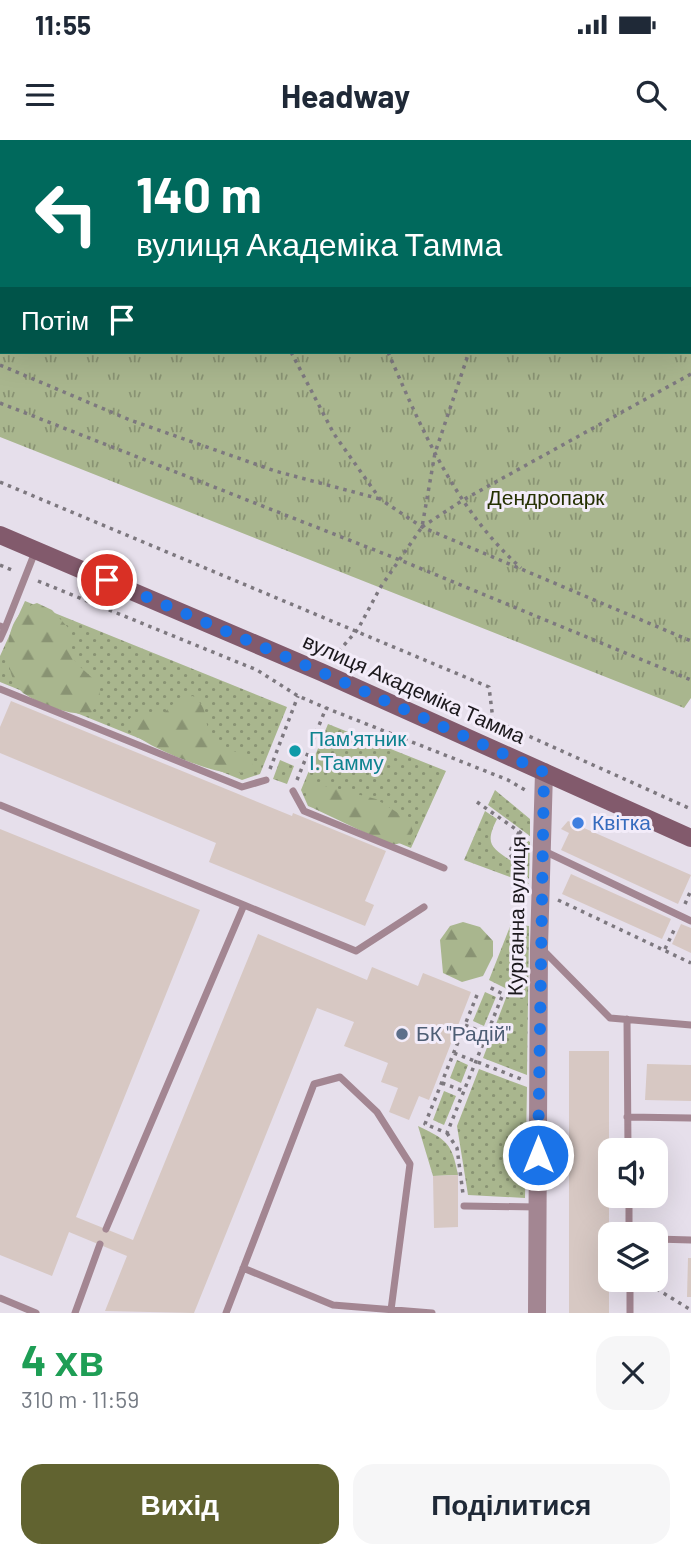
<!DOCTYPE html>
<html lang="uk">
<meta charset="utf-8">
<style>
:root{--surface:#fff;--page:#f6f6f7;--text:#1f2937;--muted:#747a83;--accent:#616330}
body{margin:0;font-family:Barlow,sans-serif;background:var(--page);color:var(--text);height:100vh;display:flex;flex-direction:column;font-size:26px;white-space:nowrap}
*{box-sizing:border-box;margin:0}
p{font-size:23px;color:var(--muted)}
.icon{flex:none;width:38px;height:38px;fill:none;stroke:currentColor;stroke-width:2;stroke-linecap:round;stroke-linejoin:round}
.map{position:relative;height:1173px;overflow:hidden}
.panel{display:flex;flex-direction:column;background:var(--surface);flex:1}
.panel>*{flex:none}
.guide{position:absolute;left:0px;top:0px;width:691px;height:214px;box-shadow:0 7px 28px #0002;background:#00695c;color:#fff;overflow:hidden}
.fabs{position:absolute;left:598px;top:998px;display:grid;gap:14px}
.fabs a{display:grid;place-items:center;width:70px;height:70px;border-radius:14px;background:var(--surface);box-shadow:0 7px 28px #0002;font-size:35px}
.pin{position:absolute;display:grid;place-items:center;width:60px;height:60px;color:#fff;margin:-30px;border:4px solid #fff;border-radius:50%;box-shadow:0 2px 7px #0007}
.me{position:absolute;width:77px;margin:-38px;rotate:0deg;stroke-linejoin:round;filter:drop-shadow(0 0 5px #0008)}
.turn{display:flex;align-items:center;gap:24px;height:147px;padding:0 21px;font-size:32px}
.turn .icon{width:91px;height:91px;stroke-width:2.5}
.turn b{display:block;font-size:49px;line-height:60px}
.then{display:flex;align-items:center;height:66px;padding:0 21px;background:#0003;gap:14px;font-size:26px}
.round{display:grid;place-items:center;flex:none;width:74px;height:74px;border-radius:21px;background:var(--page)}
.head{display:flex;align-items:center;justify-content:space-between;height:119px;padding:0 21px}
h1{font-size:42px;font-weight:700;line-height:52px;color:#1e9e55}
.action{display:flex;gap:14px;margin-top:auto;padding:14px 21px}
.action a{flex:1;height:80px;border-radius:21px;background:var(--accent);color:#fff;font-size:28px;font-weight:700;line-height:80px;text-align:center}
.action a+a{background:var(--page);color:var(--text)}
.status{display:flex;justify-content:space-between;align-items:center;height:49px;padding:0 35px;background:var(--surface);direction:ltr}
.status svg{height:19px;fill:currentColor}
header{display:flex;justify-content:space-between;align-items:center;height:91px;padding:0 21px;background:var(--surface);font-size:32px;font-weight:700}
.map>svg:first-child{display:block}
</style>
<div class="status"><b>11:55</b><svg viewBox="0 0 49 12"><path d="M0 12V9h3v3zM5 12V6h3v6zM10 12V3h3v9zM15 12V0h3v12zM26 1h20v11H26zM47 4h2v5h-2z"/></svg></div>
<header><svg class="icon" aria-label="menu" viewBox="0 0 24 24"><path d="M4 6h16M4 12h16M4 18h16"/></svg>Headway<svg class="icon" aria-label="search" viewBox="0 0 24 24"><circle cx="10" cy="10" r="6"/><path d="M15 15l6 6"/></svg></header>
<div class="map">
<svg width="691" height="1173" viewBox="0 0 691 1173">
<defs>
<pattern id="grass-dots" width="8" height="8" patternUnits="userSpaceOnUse" patternTransform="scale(1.75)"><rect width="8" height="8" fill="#a9b68e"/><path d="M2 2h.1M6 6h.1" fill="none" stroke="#899373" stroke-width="1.8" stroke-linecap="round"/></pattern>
<pattern id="forest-firs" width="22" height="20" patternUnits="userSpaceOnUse" patternTransform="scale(1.75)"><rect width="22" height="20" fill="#a9b68e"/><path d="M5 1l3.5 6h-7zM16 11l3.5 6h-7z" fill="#899373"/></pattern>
<pattern id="park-tufts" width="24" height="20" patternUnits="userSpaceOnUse" patternTransform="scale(1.75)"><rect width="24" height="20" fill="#a9b68e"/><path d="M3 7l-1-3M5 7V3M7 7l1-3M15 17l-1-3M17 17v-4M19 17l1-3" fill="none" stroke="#899373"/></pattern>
</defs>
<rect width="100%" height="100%" fill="#e6dfeb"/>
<!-- grass -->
<path fill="url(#grass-dots)" d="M25,461L287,567L260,634L242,640L0,542V516Z
M328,584L446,631L411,708L308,666L301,650Z
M280,620L294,626L287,644L273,639Z
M495,650L530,679V696L488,665Z
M485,671L497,679C484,705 492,707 511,721C518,726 524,737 529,744L464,720Z
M523,698L530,702L529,739L513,717Z
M511,784L529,786L527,935L483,918L509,850L489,840Z
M485,852L496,857L484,886L473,881Z
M457,920L468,925L461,943L450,938Z
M479,929L527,947L525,1058L468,1055L457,986Z
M444,951L456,956L444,985L433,980Z
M418,986C447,1000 452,1003 458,1035L433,1036Z"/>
<!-- forest -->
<path fill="url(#forest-firs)" d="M37,463L52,470L72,492C62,518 83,528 100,545V562L90,574C69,575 41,565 23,553C0,533 2,472 37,463Z
M193,556C210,569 203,581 211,596C218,609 238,612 250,616L253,623L250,631C243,632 235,634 228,633C206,630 142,606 129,589L130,578L139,573H164L179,558Z
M313,643L376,659L409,680L413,691C408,702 403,703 391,705L315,669L306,660L307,648Z
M463,782L480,787L493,801V816L483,836L462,842L443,833L440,800L450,786Z"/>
<!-- park -->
<path fill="url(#park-tufts)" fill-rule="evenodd" d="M0,0H691V558L684,568L0,297ZM2,2H690V212H2Z"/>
<!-- building -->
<path fill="#d7c8c3" d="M11,561L292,676L293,673L386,711L365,761L374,765L365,786L209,722L216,703L0,613V587Z
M568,681L691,735L678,764L561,710L569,693L561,689Z
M0,689L200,770L76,1077L133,1100L258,794L367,840L372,827L418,846L423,833L471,852L429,960L419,956L409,980L389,972L398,948L381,942L388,923L344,906L354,882L317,868L194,1173L105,1171L127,1116L69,1092L52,1136L0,1115Z
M571,734L671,779L662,799L562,754Z
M681,784L691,788V813L672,804Z
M569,911H609V1173H569Z
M647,924L691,925V961L645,960Z
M458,1035V1087L434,1088L433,1036Z
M688,1118H691V1157H687Z"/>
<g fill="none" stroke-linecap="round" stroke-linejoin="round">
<!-- path -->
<path stroke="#7d787f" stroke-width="3.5" stroke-dasharray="3.5 5" stroke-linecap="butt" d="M182,0L183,2
M307,0L308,2
M527,0L532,2
M541,2V0
M690,55H691
M291,212L334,294L380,359L422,387L691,501
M388,212C422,290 456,370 521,428
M0,225L130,280L275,331L380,359
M0,263L400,420L691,540
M0,342L489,547L493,580L691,669
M422,387L463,360L691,234
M0,425L14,431
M38,441L257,530L298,556L326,568L508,640L525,650
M333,518L358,489L380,448L422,387L435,313L469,212
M270,629L298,556
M297,640L326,568
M477,662L524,695
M519,692L509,713L522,732
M558,760L691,823
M685,764L691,750
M665,809L675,788
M477,855L425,984L447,993L503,854L487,846
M465,885L487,894
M454,913L521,939
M442,943L464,951
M447,993L457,1008L463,1054
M642,1140L691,1170"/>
<!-- service -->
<path stroke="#a38692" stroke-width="7" d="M0,486L5,488L35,412
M0,499L5,488
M0,549L242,647L266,640
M293,651L304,671L444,728
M0,665L244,765
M542,710L691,781
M542,809L610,878L691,885
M627,879L628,1010
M627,977L691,978
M629,1055V1094
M464,1066L537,1067
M106,1089L244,765L356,811L424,767
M656,1099L691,1100
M243,1128L333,1165L432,1173
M630,1139V1173
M0,1158L36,1173
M75,1173L100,1104
M226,1173L314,944L340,937L377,972L410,1024L391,1170"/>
<!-- tertiary -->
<path stroke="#a38692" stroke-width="18" d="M537,1173L539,806L544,632"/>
<!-- secondary -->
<path stroke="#825a6c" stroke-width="18" d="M0,395L321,532L691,698"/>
</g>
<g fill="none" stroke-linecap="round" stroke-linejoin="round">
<!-- route -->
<path stroke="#1a73e8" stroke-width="12" stroke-dasharray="0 21.6" d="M107,440L321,532L544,632L538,1015"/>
</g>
<!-- markers -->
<circle fill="#0f9aa8" stroke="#f3ecf9" stroke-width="2.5" cx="295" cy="611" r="7"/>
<circle fill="#3f7fe0" stroke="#f3ecf9" stroke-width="2.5" cx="578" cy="683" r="7"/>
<circle fill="#5c6f8a" stroke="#f3ecf9" stroke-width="2.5" cx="402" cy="894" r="7"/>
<g text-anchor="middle" stroke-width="6" stroke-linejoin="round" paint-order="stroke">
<!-- park labels -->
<g font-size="21" fill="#253001" stroke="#f3ecf9">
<text x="546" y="365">Дендропарк</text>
</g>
<!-- street labels -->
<g font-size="21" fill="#1b181c" stroke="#f3ecf9">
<text transform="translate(414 549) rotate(24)" y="7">вулиця Академіка Тамма</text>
<text transform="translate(517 776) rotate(-89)" y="7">Курганна вулиця</text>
</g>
<!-- culture labels -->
<g font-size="21" fill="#0d838f" stroke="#f3ecf9" text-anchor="start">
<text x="309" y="606">Пам'ятник<tspan x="309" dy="24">І.Тамму</tspan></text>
</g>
<!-- shop labels -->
<g font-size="21" fill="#366cbe" stroke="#f3ecf9" text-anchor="start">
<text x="592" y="690">Квітка</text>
</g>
<!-- service labels -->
<g font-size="21" fill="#4e5e75" stroke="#f3ecf9" text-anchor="start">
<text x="416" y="901">БК "Радій"</text>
</g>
</g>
</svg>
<div class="fabs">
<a><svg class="icon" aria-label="sound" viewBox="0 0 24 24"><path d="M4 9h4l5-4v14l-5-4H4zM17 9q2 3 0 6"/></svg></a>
<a><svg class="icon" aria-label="layers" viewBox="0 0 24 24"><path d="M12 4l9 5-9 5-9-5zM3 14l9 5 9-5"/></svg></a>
</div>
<div class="pin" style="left:107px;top:440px;background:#d93025"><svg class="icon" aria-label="arrive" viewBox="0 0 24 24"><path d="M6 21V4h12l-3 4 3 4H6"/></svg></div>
<svg class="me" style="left:538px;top:1015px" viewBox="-20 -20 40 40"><circle r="17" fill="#1a73e8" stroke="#fff" stroke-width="3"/><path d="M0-11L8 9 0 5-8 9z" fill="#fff"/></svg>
<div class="guide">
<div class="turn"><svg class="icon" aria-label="left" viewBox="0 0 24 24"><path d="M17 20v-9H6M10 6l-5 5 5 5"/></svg><div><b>140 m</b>вулиця Академіка Тамма</div></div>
<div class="then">Потім<svg class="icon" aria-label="arrive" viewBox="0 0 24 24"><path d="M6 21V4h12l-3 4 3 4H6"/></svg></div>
</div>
</div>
<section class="panel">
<div class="head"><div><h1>4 хв</h1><p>310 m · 11:59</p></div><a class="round"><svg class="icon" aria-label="close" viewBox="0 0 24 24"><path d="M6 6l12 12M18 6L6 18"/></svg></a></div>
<div class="action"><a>Вихід</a><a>Поділитися</a></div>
</section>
